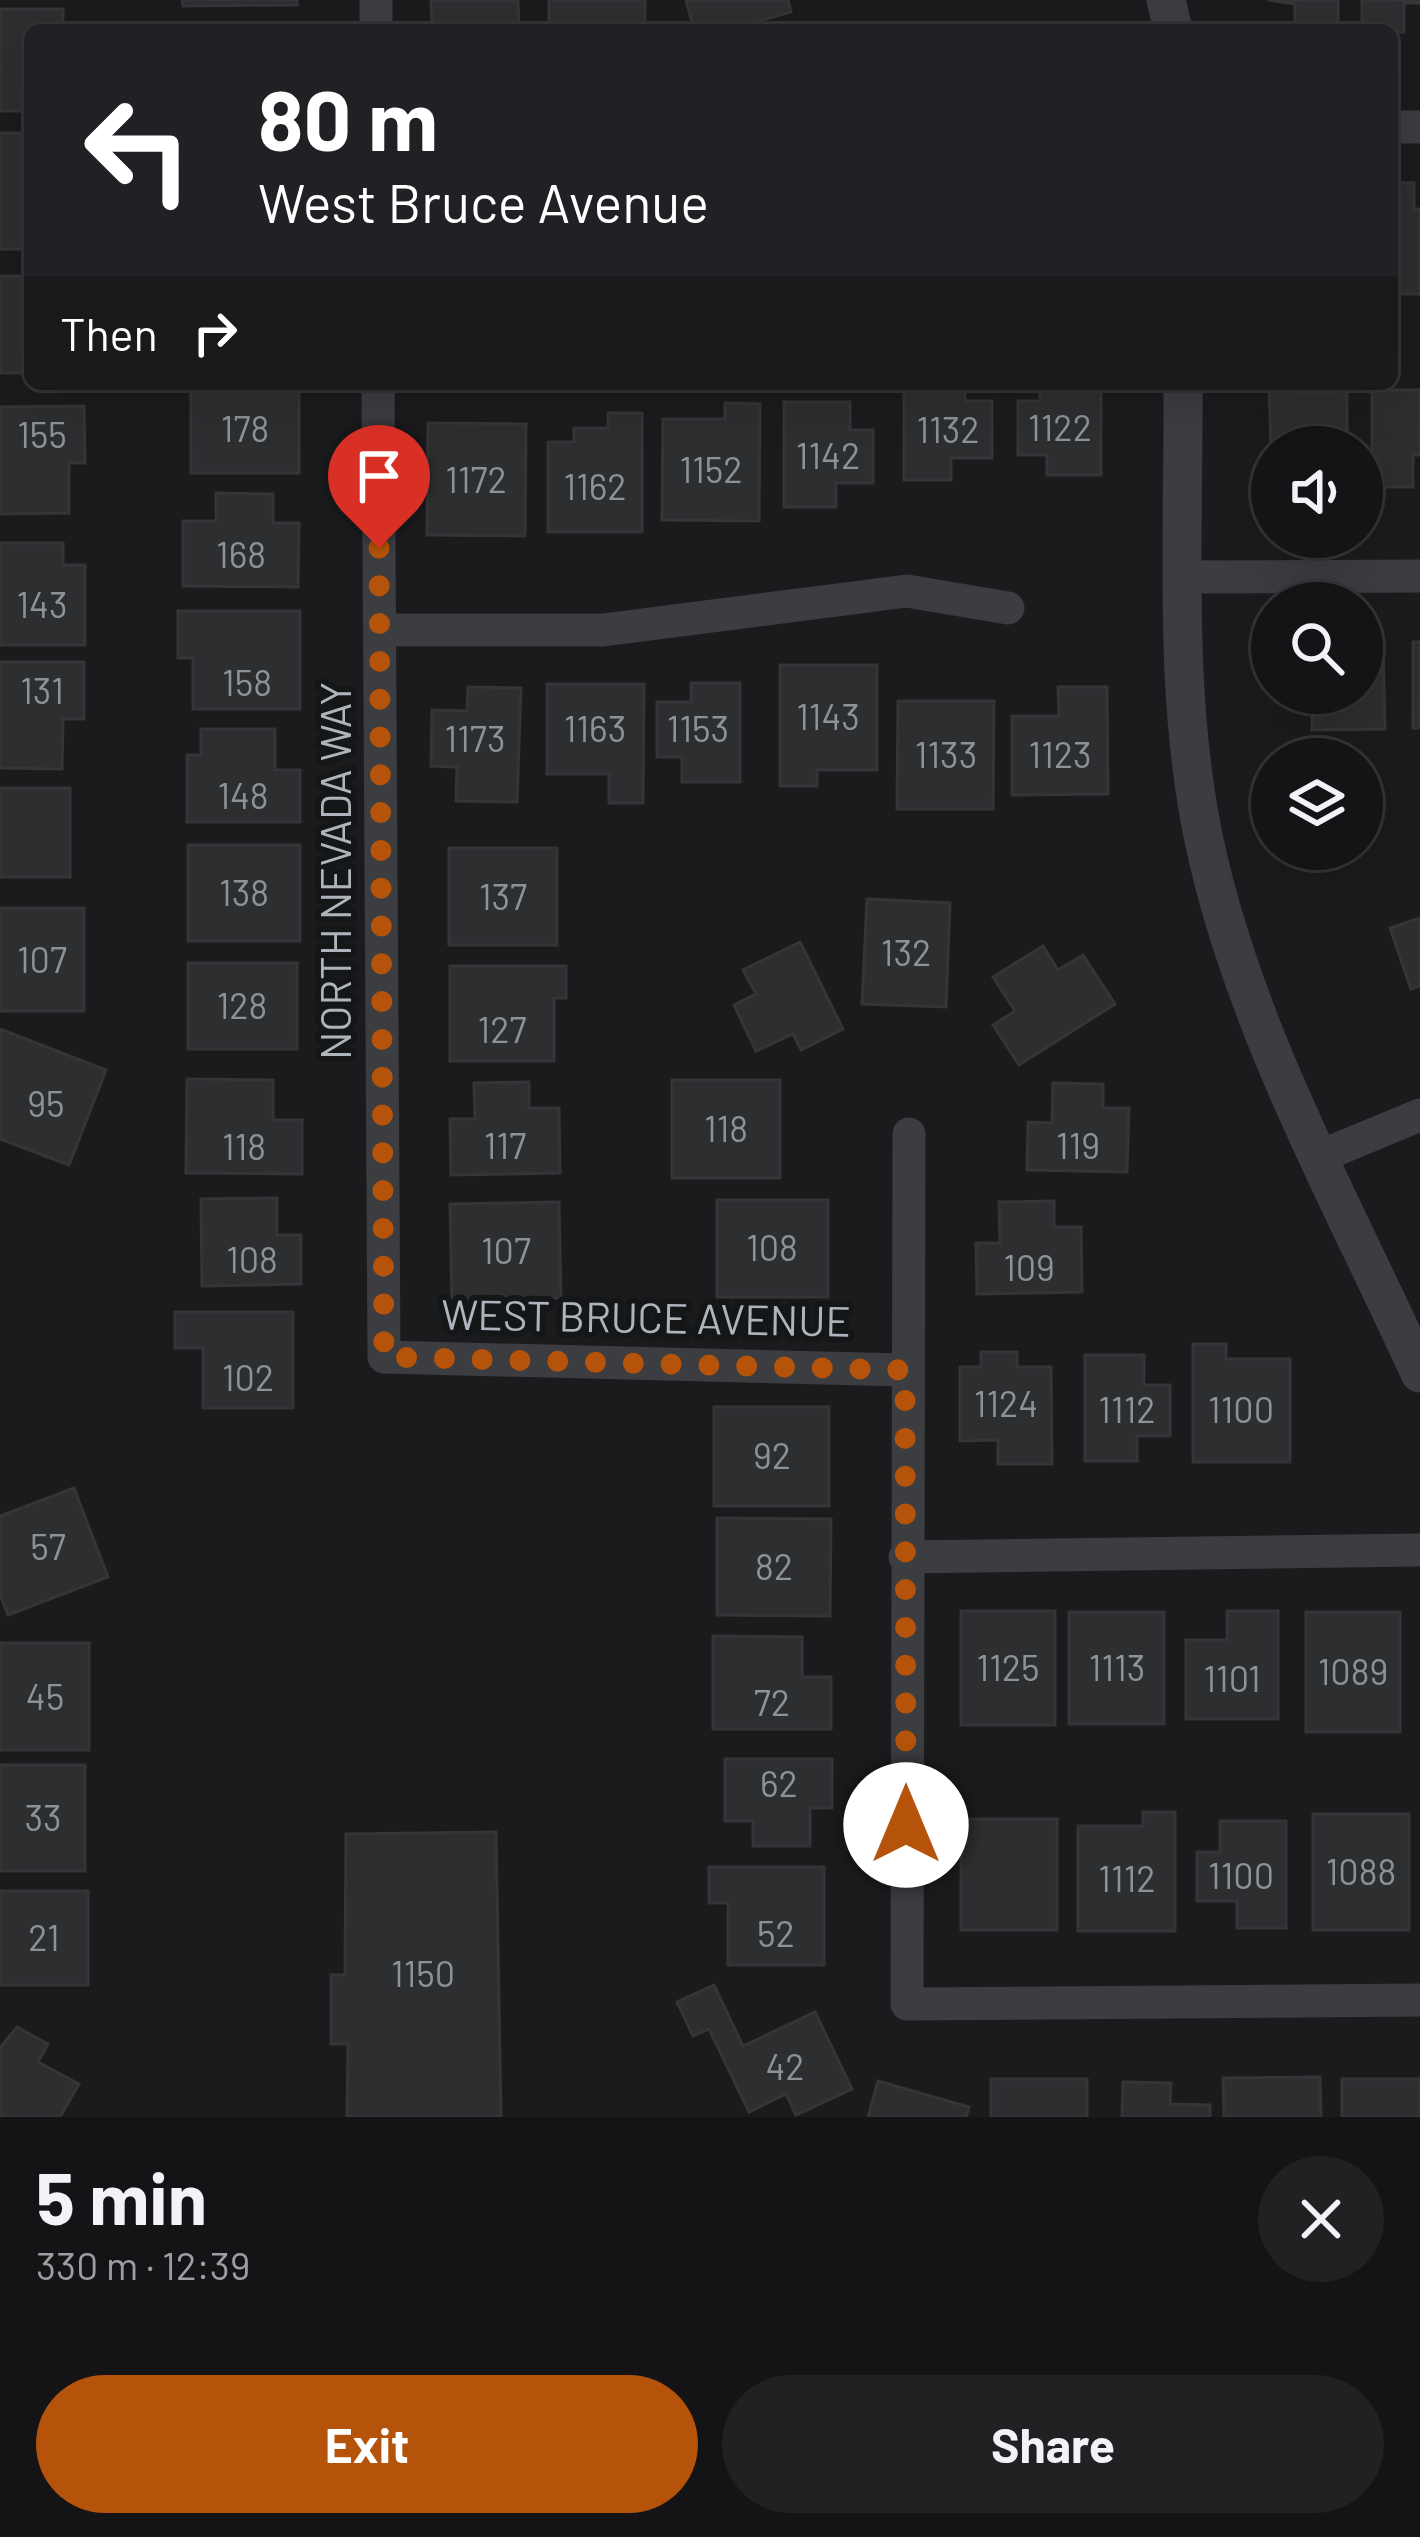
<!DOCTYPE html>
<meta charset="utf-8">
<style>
:root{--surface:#141416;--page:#212123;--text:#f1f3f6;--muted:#9d9ea1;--line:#333335;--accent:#b45309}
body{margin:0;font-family:Barlow,sans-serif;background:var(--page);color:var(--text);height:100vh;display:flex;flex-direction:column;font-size:45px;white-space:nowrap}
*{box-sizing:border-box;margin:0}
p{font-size:39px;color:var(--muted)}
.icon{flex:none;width:66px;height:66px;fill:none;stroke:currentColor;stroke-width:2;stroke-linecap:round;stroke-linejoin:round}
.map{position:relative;height:2117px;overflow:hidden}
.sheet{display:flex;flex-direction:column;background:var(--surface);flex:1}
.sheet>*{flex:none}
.hud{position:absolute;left:24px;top:24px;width:1374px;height:366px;border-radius:18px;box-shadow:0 12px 48px #0002,0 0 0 3px var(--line);background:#202124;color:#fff;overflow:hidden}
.controls{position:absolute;left:1251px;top:426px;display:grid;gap:24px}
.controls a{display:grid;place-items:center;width:132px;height:132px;border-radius:50%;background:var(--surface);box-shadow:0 12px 48px #0002,0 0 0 3px var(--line);font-size:60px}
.pin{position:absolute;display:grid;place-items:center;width:102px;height:102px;color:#fff;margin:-123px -51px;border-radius:50% 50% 50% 0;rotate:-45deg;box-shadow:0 0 12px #0007}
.pin .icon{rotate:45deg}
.me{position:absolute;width:132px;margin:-66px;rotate:0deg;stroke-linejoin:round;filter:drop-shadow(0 0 9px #0008)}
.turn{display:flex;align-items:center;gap:42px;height:252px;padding:0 36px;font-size:54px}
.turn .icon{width:156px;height:156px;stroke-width:2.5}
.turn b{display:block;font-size:84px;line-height:102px}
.then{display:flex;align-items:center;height:114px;padding:0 36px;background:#0003;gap:24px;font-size:45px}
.round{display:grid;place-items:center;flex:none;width:126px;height:126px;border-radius:63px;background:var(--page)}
.head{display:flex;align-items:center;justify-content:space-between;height:204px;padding:0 36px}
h1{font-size:72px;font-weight:700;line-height:90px}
.cta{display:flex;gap:24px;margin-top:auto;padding:24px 36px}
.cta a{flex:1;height:138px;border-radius:72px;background:var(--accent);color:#fff;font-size:48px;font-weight:700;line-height:138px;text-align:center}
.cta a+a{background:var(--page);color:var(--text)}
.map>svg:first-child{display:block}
</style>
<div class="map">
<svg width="1420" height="2117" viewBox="0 0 1420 2117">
<rect width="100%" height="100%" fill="#1a1b1d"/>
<!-- building -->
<path fill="#2d2e30" stroke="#353538" stroke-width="3" d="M182,0H297V5L183,6Z
M431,0H518L519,30H432Z
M549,0H645V30H549Z
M686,0H788L791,12L727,30H694Z
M1268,0H1338V30H1295V4Z
M1362,0H1420V3H1404V32H1392L1362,30Z
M0,9H63V30H30V111H0Z
M177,24H297V30H177Z
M0,133H30V249H0Z
M1392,183H1414V209H1420V294H1392Z
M0,276H30V373H0Z
M191,384H299V473H191Z
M904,384H965V401H992V458H951V480H904Z
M1040,384H1101V475H1047V455H1018V401H1040Z
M1269,384H1347V447H1272V486Z
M1372,390H1420V455H1413V487H1372Z
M784,402H850V430H873V483H836V507H784Z
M725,403L760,404L759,521L662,520L663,419H725Z
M84,406L85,463H69V513L0,514V407Z
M608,413H642V532H548V442H574V428H608Z
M428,423L526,424L525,536L427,535Z
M216,493L273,494V523H299L298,587L183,586V521H216Z
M0,543H63V565H85V645H0Z
M178,611H300V709H193V658H178Z
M1362,641H1383L1385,729L1312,730V693H1362Z
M1413,642H1420V728H1413Z
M0,662H84V719H63L62,769L0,768Z
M780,665H877V770H817V786H780Z
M691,683H740V782H682V757H657V702H691Z
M547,684H644L643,803H609V774H547Z
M468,687L521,688L517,802L456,801L457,767L431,766L432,710L467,711Z
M1058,687H1107L1108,794L1012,795V716H1059Z
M898,701H994L993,809H897Z
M201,729H275V770H300V822H187V755H201Z
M0,788H70V877H0Z
M188,845H300V941H188Z
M449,848H557V945H449Z
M867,899L950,903L946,1007L862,1004Z
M0,908H84V1011H0Z
M1420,918V986L1411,989L1390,928Z
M800,942L843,1029L801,1050L793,1034L756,1051L734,1005L756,994L743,970Z
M1043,946L1058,970L1083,955L1115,1004L1019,1065L993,1025L1015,1011L993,977Z
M188,963H297V1049H188Z
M450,966H566V998H554V1061H450Z
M0,1029L106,1070L69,1165L0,1139Z
M187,1079L273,1080V1120H302V1174L186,1173Z
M672,1080H780V1178H672Z
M529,1082V1108H559L560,1173L451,1175L450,1119H475L474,1083Z
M1053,1083L1103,1084V1108H1129L1127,1172L1027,1170L1028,1122L1052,1123Z
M277,1198V1235H301V1284L202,1286L201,1199Z
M717,1200H828V1297H717Z
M1054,1201V1227H1081L1082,1292L977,1294L976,1243H1000L999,1202Z
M559,1202L561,1298L452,1300L450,1204Z
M175,1312H293V1408H203V1348H175Z
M1193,1344H1226V1359H1290V1462H1193Z
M981,1352H1017V1367H1051L1052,1464H998V1440L960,1441V1367H981Z
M1085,1355H1144V1385H1170V1436H1137V1461H1085Z
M714,1407H829V1506H714Z
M74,1488L108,1577L8,1615L0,1595V1516Z
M717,1518L831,1519L830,1616L717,1615Z
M961,1611H1055V1725H961Z
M1227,1611H1278V1719H1186V1640H1227Z
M1069,1612H1164V1724H1069Z
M1306,1612H1400V1732H1306Z
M713,1636L802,1637V1677H831V1729H713Z
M0,1643H89V1750H0Z
M725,1759H832V1808H810V1846H753V1821H725Z
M0,1765H85V1871H0Z
M1143,1812H1175V1931H1078V1826H1143Z
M1313,1814H1409V1930H1313Z
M961,1819H1057V1930H961Z
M1220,1821H1286V1928H1237V1901H1197V1852H1220Z
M496,1832L501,2117H347L348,2044H331V1975H345L346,1834Z
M709,1867H824V1965H728V1903H709Z
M0,1891H88V1985H0Z
M714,1985L743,2046L815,2012L852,2089L796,2115L786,2094L749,2112L709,2029L693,2036L677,2002Z
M17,2027L48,2044L38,2062L79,2084L60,2117H0V2048Z
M1320,2077L1321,2117H1224L1223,2078Z
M991,2079H1087V2117H991Z
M1342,2079H1420V2117H1342Z
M878,2081L969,2107L966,2117H868Z
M1123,2082L1171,2083L1170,2104L1210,2105V2117H1122Z"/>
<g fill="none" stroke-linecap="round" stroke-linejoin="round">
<!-- minor -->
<path stroke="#3c3d41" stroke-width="33" d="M376,0V30
M1392,127H1420
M378,384L384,1357L905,1370
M1185,577L1420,576
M380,630H603L907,591L1008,608
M909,1134L907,2004L1420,2000
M1321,1156L1420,1115
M905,1557L1420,1550"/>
<!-- tertiary -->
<path stroke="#3c3d41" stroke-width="39" d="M1166,0L1173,30
M1183,384C1184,540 1172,706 1208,858C1250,1039 1343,1204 1420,1373"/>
</g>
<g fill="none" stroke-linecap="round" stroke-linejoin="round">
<!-- route -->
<path stroke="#b45309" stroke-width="21" stroke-dasharray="0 37.8" d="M379,548L384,1357L905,1370L906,1825"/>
</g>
<g text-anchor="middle" stroke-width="12" stroke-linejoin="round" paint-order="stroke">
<!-- number labels -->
<g font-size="36" fill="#8d9298">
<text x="1060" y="441">1122</text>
<text x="245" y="442">178</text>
<text x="948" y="443">1132</text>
<text x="42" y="448">155</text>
<text x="828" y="469">1142</text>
<text x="711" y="483">1152</text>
<text x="476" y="493">1172</text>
<text x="595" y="500">1162</text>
<text x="241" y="568">168</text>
<text x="42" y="618">143</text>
<text x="247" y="696">158</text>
<text x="42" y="704">131</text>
<text x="828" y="730">1143</text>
<text x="595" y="742">1163</text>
<text x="698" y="742">1153</text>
<text x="475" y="752">1173</text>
<text x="946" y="768">1133</text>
<text x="1060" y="768">1123</text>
<text x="243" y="809">148</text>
<text x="244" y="906">138</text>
<text x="503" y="910">137</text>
<text x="906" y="966">132</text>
<text x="42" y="973">107</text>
<text x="242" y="1019">128</text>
<text x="502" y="1043">127</text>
<text x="46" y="1117">95</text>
<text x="726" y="1142">118</text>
<text x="505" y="1159">117</text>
<text x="1078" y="1159">119</text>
<text x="244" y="1160">118</text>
<text x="772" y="1261">108</text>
<text x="506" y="1264">107</text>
<text x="252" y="1273">108</text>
<text x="1029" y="1281">109</text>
<text x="248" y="1391">102</text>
<text x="1006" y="1417">1124</text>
<text x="1127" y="1423">1112</text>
<text x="1241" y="1423">1100</text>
<text x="772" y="1469">92</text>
<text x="48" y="1560">57</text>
<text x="774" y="1580">82</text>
<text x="1008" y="1681">1125</text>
<text x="1117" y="1681">1113</text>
<text x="1353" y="1685">1089</text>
<text x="1232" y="1692">1101</text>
<text x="45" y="1710">45</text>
<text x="772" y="1716">72</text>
<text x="779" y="1797">62</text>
<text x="43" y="1831">33</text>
<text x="1361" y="1885">1088</text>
<text x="1241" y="1889">1100</text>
<text x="1127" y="1892">1112</text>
<text x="776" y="1947">52</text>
<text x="44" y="1951">21</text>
<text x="423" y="1987">1150</text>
<text x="785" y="2080">42</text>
</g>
<!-- street labels -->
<g font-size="42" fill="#aeb4bb" stroke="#151618">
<text transform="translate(336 871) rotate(-90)" y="15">NORTH NEVADA WAY</text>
<text transform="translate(646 1318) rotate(1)" y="15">WEST BRUCE AVENUE</text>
</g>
</g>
</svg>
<div class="controls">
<a><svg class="icon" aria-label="sound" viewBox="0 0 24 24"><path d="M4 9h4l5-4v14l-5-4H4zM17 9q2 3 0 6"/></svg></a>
<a><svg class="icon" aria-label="search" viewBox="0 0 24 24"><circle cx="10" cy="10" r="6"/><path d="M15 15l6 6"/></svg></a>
<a><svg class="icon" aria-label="layers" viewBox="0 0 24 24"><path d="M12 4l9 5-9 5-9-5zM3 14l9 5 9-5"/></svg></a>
</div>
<div class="pin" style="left:379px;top:548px;background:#d93025"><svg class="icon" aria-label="arrive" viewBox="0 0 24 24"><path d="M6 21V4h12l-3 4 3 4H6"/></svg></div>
<svg class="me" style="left:906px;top:1825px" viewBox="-20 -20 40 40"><circle r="19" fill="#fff"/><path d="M0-13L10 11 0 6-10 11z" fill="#b45309"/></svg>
<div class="hud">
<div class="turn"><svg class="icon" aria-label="left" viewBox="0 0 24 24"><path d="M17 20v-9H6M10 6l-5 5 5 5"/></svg><div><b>80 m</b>West Bruce Avenue</div></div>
<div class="then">Then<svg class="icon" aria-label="right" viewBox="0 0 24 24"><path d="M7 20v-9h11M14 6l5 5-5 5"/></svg></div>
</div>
</div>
<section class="sheet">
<div class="head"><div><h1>5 min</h1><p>330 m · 12:39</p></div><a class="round"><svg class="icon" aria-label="close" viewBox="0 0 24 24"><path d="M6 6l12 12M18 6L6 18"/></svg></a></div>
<div class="cta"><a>Exit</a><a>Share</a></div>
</section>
